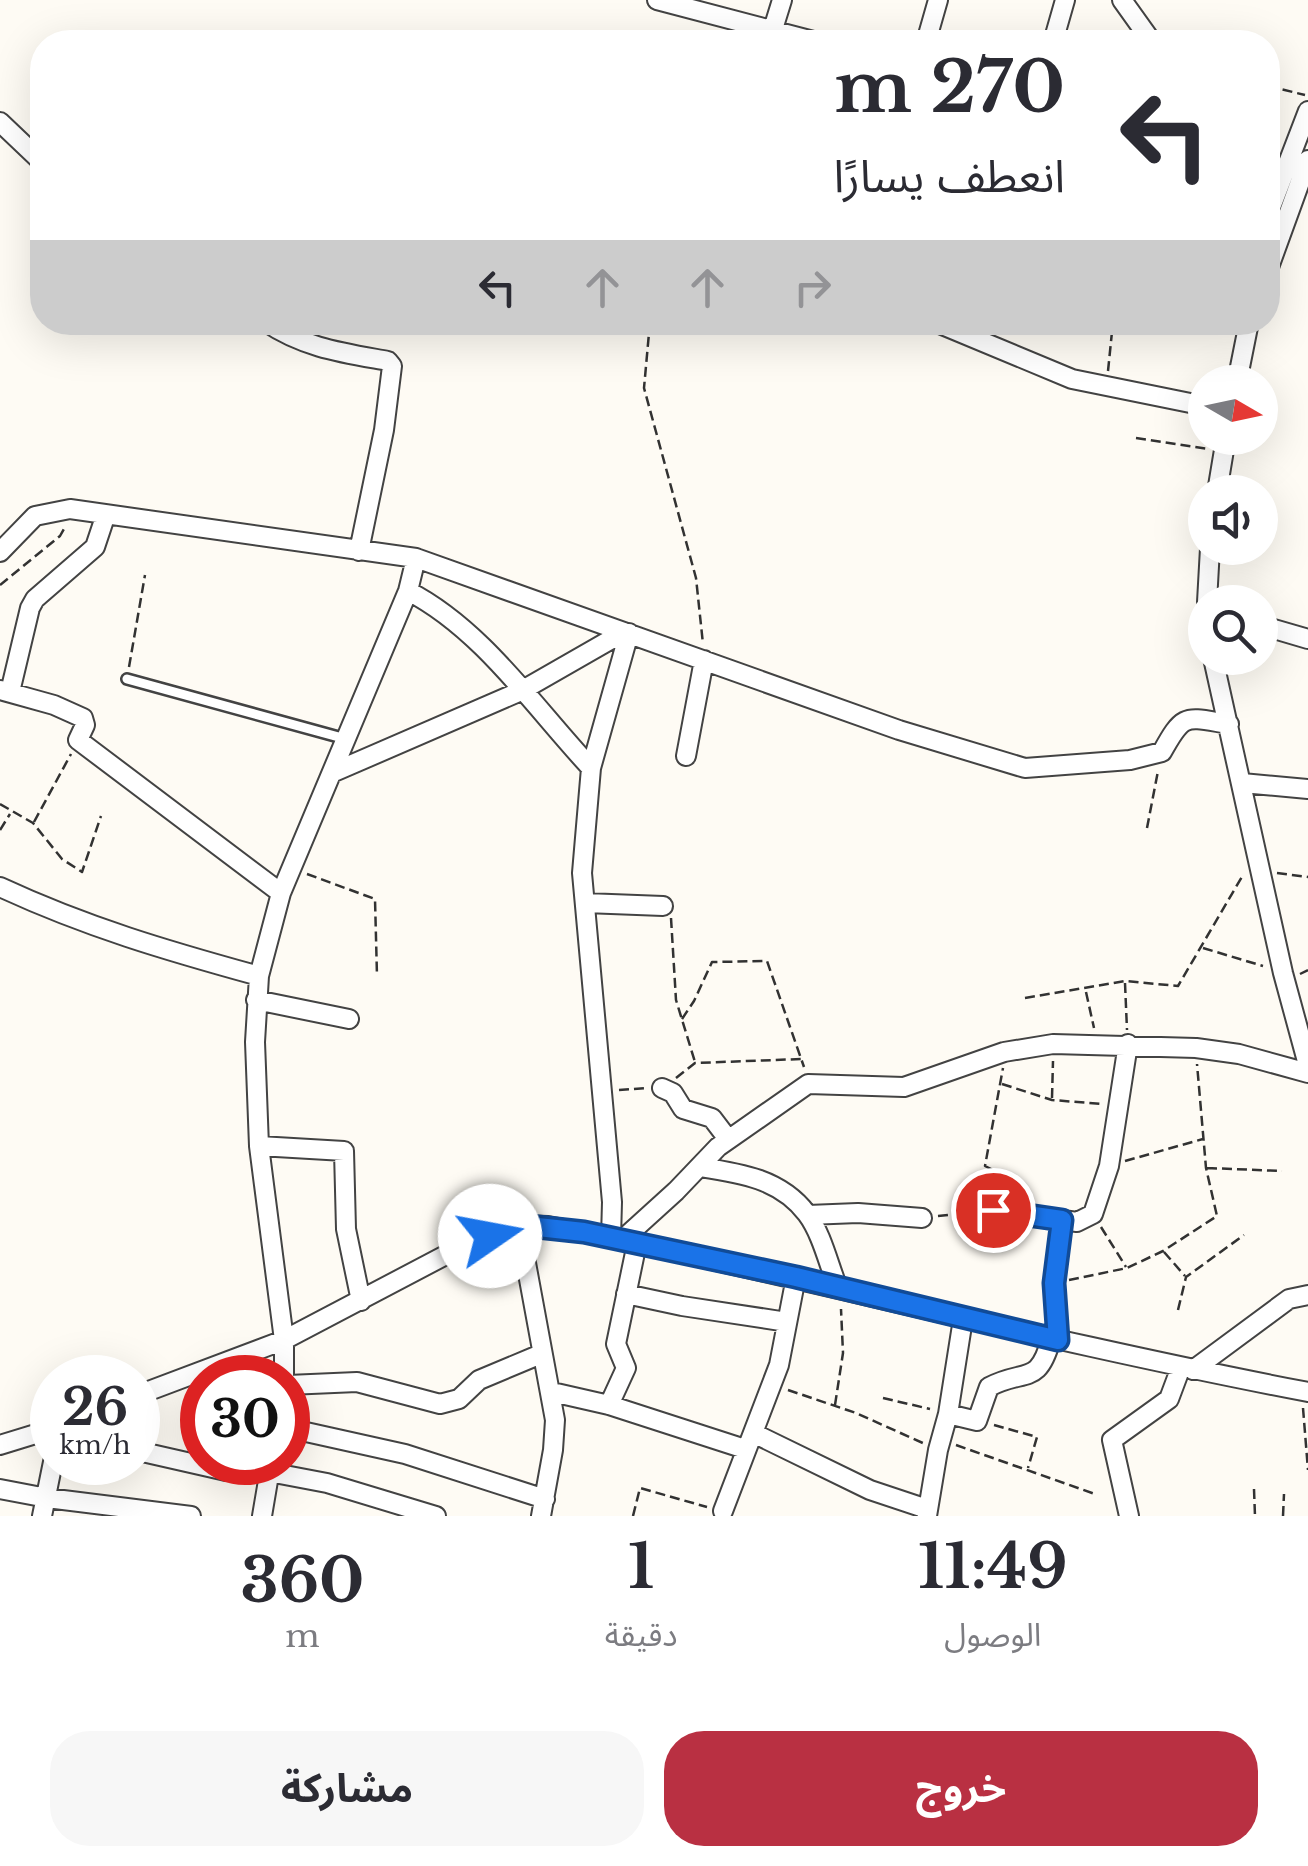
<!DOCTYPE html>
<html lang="ar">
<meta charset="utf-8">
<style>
:root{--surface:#fff;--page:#f7f7f7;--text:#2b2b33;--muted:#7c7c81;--accent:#b93042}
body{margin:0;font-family:"Libre Baskerville","Noto Sans Arabic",serif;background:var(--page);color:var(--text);direction:rtl;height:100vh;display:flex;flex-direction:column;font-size:38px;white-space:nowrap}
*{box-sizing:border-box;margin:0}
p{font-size:32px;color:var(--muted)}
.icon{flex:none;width:55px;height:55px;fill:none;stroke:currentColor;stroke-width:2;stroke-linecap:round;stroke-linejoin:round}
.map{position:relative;height:1516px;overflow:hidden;direction:ltr}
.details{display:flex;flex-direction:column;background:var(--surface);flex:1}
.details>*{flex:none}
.top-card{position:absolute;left:30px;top:30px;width:1250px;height:305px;border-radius:40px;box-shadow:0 10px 40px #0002;direction:rtl;background:#fff;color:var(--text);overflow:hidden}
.needle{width:65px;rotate:99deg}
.fabs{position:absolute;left:1188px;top:365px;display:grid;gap:20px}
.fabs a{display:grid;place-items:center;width:90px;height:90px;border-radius:50%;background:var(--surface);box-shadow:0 10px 40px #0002;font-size:50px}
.speed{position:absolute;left:30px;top:1355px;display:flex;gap:20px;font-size:50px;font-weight:700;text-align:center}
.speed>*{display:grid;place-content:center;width:130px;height:130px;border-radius:50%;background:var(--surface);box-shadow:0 10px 40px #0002;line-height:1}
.speed small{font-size:25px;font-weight:400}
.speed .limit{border:15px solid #d22;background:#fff;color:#111}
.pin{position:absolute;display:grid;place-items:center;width:85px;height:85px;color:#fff;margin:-42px;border:5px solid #fff;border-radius:50%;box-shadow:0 2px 10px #0007}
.me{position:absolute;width:110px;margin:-55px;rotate:78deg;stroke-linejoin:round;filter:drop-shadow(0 0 8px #0008)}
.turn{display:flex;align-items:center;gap:35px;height:210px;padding:0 50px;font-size:45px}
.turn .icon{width:130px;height:130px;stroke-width:2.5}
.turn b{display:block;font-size:70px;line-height:85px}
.lanes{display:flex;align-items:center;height:95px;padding:0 50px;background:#0003;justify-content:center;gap:50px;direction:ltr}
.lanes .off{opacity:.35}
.eta{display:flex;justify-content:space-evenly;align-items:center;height:170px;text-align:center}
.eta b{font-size:60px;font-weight:700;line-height:70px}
.button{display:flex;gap:20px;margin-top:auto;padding:20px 50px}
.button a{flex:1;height:115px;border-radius:40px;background:var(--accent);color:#fff;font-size:40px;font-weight:700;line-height:115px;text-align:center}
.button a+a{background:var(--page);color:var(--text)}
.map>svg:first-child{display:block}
</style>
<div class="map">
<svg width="1308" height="1516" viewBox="0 0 1308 1516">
<rect width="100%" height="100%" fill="#fefbf4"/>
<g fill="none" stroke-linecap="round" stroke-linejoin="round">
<!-- service casing -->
<g stroke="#434343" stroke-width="14">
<path id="service" d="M127,679L346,739"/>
</g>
<!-- minor casing -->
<g stroke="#434343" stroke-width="22">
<path id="minor" d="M657,0L817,42
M1122,0L1152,42
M769,42L782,0
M926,42L938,0
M1053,42L1065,0
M0,122L42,162
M1268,215L1308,111
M1268,270L1308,160
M266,322C304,348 344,353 388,361L392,366L384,430L359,551
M935,322L1072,379L1205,406
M1237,382L1249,322
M1217,492L1226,438
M0,552L35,516L70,509L416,558L899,730L1025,768L1130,760L1162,752C1184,712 1185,717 1229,724
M408,591C482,629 534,707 591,768
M1207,602L1210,548
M1260,625L1308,639
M1213,658L1283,973L1308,1065
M0,690L54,705L83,718L85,725L78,740L281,893
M10,692L30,608L35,599L95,547L106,514
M686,756L704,660
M334,772L521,691L624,632
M1242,783L1308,789
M0,887C86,927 168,951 259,976
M585,903L663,906
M256,1000L349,1019
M662,1088L673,1093L683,1109L712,1118L728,1139
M259,1146L344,1151L346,1229L361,1301
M700,1167C740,1173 781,1179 807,1214C822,1234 829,1266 838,1288
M993,1210L1077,1222L1093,1214L1109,1166L1128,1044
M808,1215L858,1213L922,1218
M519,1225L555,1420L553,1450L541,1516
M611,1238L612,1202L582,873L591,768L629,633
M622,1240C851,1290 1078,1348 1308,1392
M626,1294L682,1306L787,1322
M1058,1340L1054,1283L1062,1220
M1193,1370L1289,1299L1308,1295
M284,1378V1340L259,1146L255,1042L259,976L281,893L408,591L416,558
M288,1385L357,1382L440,1404L459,1399L479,1380L541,1354
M552,1392L609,1405L745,1449
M138,1395L284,1340L461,1247L519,1225L548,1226L622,1240L676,1191L718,1147L808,1084L904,1087L1004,1052L1053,1044L1196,1048L1239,1054L1308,1073
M609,1405L626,1368L616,1344L637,1243
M948,1414L977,1421L989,1387C1025,1368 1038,1387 1051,1339
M288,1428L405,1454L545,1499
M753,1433L870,1490L927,1509
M0,1445L52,1429
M138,1451L226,1471L269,1472L327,1483L436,1516
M0,1489L47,1498L191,1516
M723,1511L779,1365L796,1277
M42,1516L53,1462
M262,1516L271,1463
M927,1516L938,1450L948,1414L963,1319
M1129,1516L1112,1440L1169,1399L1181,1367"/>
</g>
<!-- path -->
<path stroke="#323232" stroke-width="2.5" stroke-dasharray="10 5" stroke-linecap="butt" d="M1268,86L1305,95
M650,322L644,388L696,578L703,644
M1108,371L1113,322
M1136,438L1209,449
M0,585L60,536L64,529
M129,667L145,575
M0,804L33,823L62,859L82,872L101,816
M34,822L71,754
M1147,828L1158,771
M0,830L10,814
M1277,873L1308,877
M307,874L375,899L377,976
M671,918L676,1000L695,1062
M1203,948L1263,966
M1300,974L1308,970
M1125,983L1127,1030
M1086,992L1094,1028
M1025,998L1125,981L1178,986L1243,875
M682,1019L694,1001L712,962L767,961L804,1067
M676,1078L695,1063L802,1059
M1002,1084L1052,1100L1102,1104
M619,1090L646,1088
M1052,1098L1053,1061
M1125,1161L1203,1139
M1207,1168L1282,1171
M995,1195L999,1173L985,1166L1003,1068
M938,1216L975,1212
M1101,1227L1126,1267
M1164,1252L1185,1276
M1069,1280L1127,1268L1163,1251L1217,1216L1206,1168L1197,1064
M1178,1310L1186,1277L1244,1235
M788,1390L856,1413L925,1444
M883,1398L930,1409
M835,1405L843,1353L841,1309
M1303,1408L1308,1470
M994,1425L1037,1437L1028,1468
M956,1445L1095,1494
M1254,1489L1255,1516
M633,1516L640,1488L707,1507
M1283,1516L1284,1494"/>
<!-- service -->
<use href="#service" stroke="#fff" stroke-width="9"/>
<!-- minor -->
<use href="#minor" stroke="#fff" stroke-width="18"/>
</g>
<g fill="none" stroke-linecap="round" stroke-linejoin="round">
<!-- route casing -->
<g stroke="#114b97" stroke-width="25">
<path id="route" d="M490,1236L519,1225L584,1232L796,1277L1058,1340L1054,1283L1062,1220L993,1210"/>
</g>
<!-- route -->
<use href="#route" stroke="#1a73e8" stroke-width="18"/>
</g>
</svg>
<div class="fabs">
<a><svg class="needle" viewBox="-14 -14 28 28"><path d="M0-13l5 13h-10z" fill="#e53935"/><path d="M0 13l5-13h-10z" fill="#7c7c81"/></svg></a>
<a><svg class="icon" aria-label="sound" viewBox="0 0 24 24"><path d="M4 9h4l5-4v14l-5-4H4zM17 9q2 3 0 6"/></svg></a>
<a><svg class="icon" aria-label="search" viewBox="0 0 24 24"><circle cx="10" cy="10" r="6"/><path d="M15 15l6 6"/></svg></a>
</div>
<div class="speed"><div>26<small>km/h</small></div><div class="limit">30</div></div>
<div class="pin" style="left:993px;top:1210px;background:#d93025"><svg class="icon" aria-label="arrive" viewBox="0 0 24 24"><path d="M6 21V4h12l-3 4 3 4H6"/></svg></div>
<svg class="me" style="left:490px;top:1236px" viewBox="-20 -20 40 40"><circle r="19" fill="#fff"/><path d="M0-13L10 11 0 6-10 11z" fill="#1a73e8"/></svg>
<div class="top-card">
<div class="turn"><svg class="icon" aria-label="left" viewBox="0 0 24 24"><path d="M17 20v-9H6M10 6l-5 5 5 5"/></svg><div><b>270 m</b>انعطف يسارًا</div></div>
<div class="lanes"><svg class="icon" aria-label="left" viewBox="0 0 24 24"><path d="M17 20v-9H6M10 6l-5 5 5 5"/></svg><svg class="icon off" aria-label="ahead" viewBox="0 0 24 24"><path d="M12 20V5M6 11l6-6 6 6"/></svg><svg class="icon off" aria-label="ahead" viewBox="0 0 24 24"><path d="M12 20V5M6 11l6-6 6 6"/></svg><svg class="icon off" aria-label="right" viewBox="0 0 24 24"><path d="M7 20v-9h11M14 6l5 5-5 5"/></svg></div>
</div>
</div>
<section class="details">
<div class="eta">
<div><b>11:49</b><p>الوصول</p></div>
<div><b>1</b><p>دقيقة</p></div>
<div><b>360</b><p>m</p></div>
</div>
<div class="button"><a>خروج</a><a>مشاركة</a></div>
</section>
